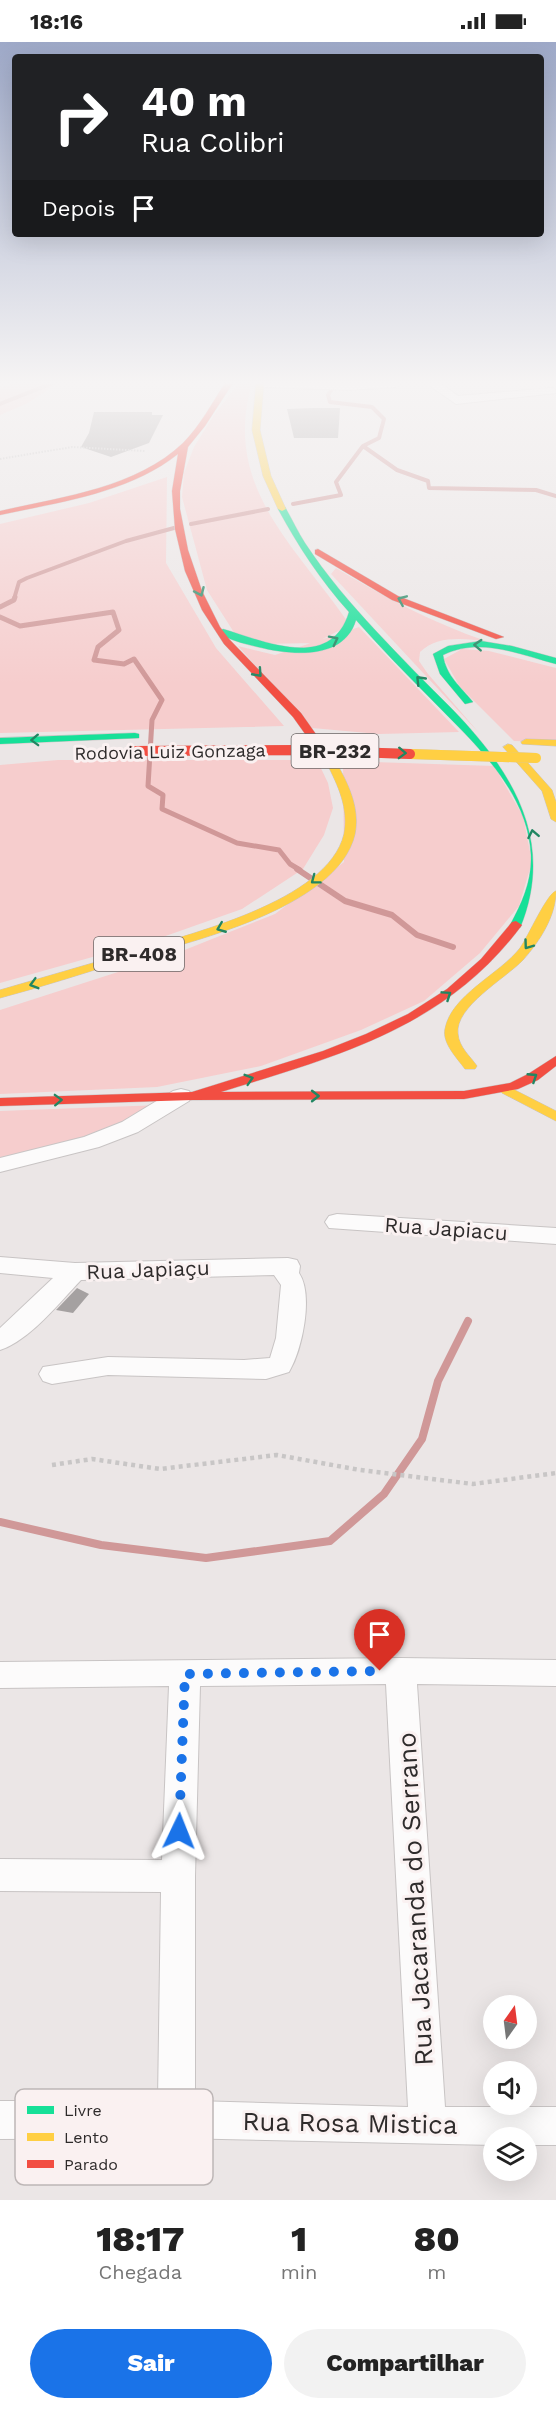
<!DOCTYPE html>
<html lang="pt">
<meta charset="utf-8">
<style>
:root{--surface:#fff;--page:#f2f2f2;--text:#222;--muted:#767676;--accent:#1a73e8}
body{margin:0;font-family:"Work Sans",sans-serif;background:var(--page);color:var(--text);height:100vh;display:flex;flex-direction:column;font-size:22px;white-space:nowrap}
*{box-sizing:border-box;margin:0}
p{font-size:20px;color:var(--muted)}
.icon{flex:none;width:33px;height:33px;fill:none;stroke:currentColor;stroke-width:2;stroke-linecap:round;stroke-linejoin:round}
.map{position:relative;height:2158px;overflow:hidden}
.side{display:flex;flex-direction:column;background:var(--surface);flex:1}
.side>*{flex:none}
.top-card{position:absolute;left:12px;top:12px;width:532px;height:183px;border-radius:6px;box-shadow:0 6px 24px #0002;background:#202124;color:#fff;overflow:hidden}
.needle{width:39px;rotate:14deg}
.tools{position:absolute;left:483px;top:1953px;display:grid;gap:12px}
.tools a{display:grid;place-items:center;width:54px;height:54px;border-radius:50%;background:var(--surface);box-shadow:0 6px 24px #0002;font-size:30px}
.pin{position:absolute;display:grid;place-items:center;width:51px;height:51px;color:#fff;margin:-62px -26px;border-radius:50% 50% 50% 0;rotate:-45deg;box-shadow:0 0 6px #0007}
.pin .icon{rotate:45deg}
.me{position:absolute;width:66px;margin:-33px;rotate:2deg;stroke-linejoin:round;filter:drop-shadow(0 0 4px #0008)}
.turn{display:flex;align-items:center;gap:21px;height:126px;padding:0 30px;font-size:27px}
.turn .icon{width:78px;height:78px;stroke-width:2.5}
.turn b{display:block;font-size:42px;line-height:51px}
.then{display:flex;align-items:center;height:57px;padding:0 30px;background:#0003;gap:12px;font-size:22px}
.eta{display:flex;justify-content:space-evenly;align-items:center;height:102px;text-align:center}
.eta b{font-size:36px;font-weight:800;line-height:42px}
.cta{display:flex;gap:12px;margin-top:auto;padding:12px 30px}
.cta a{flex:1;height:69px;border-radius:36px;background:var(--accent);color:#fff;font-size:24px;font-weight:800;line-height:69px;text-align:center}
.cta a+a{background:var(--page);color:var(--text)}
.status{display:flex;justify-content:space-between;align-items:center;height:42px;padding:0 30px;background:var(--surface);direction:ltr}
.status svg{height:16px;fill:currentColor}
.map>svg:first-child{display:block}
</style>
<div class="status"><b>18:16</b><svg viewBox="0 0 49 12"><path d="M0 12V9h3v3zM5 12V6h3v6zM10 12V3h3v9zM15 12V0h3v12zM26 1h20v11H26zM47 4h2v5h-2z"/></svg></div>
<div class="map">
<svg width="556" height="2158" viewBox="0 0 556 2158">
<rect width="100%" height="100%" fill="#ebe6e6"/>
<!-- green -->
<path fill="#f6cdcd" d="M16,341H58L28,361L0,373V346Z
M239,341H252C222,444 294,502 347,579L342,587L315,601L261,602L235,592L207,548L182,455L184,431L194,405L214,373Z
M167,435L166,521L216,606L284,684L0,691V482L89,461Z
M336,526C384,555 433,581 486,599C463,597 438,593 420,610L419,619L428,632L480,692L331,532Z
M359,585L459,690L379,692L312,686L238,604L275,613Z
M462,607L489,609L556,626V700L514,699L460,645L444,617Z
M58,718H317L328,741L333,766L324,793L303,827L242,867L160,896L0,941V723Z
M343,719L494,724L523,774L532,820L519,864L480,911L424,959L361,988L261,1024L157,1045L0,1052V968L177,911L275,872L344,820Z
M161,1063L129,1083L62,1105L0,1117V1069Z"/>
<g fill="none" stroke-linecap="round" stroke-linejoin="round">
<!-- stream-far3 -->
<path stroke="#d09898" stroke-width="4" d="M0,362L53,341
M363,404L397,428L428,439L429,446L536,448L556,454
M293,462L341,453L336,440L363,404L379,396L384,377L372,365L330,360L328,353L336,341
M191,482L268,467
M14,557L19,540L27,536L126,499L174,486"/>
<!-- stream-far2 -->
<path stroke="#d09898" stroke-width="5" d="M0,565L14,558L15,555
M0,575L20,584L113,570L119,588L98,605L94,618L124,622L134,617L162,658L152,678L148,744L163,753L162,767L237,801L279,808L290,822L300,828"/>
<!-- stream-far1 -->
<path stroke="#d09898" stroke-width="6" d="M297,827L345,859L392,873L417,893L453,905"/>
<!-- stream -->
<path stroke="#d09898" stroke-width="8" d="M0,1480L101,1503L206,1516L330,1499L384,1452L422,1397L438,1339L468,1279"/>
</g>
<!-- building -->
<path fill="#a5a1a1" d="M313,366H340L338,396H294L287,367Z
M94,370H152V373H163L149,401L111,415L81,405L89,391Z
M77,1246L89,1252L73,1271L56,1268Z"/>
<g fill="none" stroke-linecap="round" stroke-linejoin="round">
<!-- street casing -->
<g stroke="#c8c4c4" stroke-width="2">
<path id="street" d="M259,341H402L396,345L349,348L265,345Z
M426,341H440L458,354L551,346L555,347L556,351L456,362Z
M181,1047L189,1049L192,1054L189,1059L138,1090L99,1105L0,1130V1116L84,1095L122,1080L173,1049Z
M337,1172L556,1186V1202L329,1186L325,1180L329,1174Z
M0,1215L75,1221L288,1216L297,1218L300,1224L299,1231C314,1253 302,1308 289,1330L266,1337L108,1333L52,1342L43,1339L39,1332L43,1325L108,1315L244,1318L270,1316L276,1296L281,1243L274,1233L81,1238C60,1260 29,1299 0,1308V1286L53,1236L0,1231Z
M401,1616L556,1618V1644L417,1642L445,2065H556V2103H526V2096H494V2103L176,2096L0,2097V2059H158L161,1850L0,1849V1817L162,1818L169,1644L0,1646V1620ZM386,1642L408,2065L195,2059V1834L200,1644Z"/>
</g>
<!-- fast casing -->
<g stroke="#c8c4c4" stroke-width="1">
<path id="fast" d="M279,465H285C292,477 298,490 305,501C326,533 351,562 376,589C401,616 427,642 453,668C512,729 556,799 520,886H512L510,883C522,861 532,839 531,813C528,749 474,701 432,658C406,632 380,605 356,578C344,619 290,613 258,605C245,602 228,598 218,590L223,587C264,599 331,630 349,570C321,539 298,504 278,467Z
M481,599L512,604L556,616V622C518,612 480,595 443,613C446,634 461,645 473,660L465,662L440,632L433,612L448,604Z
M135,691L139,692V696L0,702V696Z"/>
</g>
<!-- slow casing -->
<g stroke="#c8c4c4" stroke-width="1">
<path id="slow" d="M256,341H264L260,388L271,434L286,467L282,469L278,467L263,434L252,388Z
M526,697L556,698V704L522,702L521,700Z
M508,702L512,703L552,748L556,760V780L551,777L542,749L503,705Z
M332,719L337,722C349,743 360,767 355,792C338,867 186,901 123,919C82,932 41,945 0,956V948C42,936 85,923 127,911C186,893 328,860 344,792C349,767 338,743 327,722Z
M556,849C556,874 540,899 523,918C506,936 454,965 458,992C459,1005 470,1014 477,1024L475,1027H465C457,1016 442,1001 445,987C451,953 500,932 520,906C528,895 547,851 556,849Z
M507,1044L556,1069V1079L502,1051L500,1048Z"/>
</g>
<!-- jam casing -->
<g stroke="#c8c4c4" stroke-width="1">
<path id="jam" d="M225,341H233L205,384L188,405L180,449V467L188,508L202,549L220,585L230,598L301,671L337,722L336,724H328L293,675L224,602L202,568L185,529L175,487L172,449L178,412C129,451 60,460 0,473V469C61,455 136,446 183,401C200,384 212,361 225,341Z
M318,507L398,554L504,595L496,597L392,558L315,512V508Z
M516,879L522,883C446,986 337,1014 221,1050L464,1049L510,1041L528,1032L556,1014V1024L538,1038L518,1047L464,1057L193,1058L0,1064V1056L192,1050L323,1009L366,992L408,972L447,947L481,917L512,880Z"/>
</g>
<!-- path-far1 -->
<path stroke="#c8c6c6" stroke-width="2" stroke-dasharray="1.5 1.5" stroke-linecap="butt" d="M0,417L72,405L145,409"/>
<!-- path -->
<path stroke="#c8c6c6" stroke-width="4.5" stroke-dasharray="4 4" stroke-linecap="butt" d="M52,1423L92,1417L160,1427L277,1413L360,1428L473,1442L556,1431"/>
<!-- street -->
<use href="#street" fill="#fcfbfb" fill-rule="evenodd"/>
<!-- fast -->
<use href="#fast" fill="#16e098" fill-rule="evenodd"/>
<!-- slow -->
<use href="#slow" fill="#ffcf43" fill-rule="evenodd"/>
<!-- jam -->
<use href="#jam" fill="#f24e42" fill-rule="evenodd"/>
<!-- slow-bridge casing -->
<g stroke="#c8c4c4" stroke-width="10" stroke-linecap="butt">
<path id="slow-bridge" d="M410,712L536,716"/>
</g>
<!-- jam-bridge casing -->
<g stroke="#c8c4c4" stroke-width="10" stroke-linecap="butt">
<path id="jam-bridge" d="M133,709L297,708L410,712"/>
</g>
<!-- slow-bridge -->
<use href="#slow-bridge" stroke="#ffcf43" stroke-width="10"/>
<!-- jam-bridge -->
<use href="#jam-bridge" stroke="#f24e42" stroke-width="10"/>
</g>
<!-- one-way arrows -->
<defs><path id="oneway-chevron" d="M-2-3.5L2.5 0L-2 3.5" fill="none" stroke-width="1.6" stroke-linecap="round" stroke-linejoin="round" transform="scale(1.5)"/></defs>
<g stroke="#228662">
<use href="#oneway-chevron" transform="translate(200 550) rotate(66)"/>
<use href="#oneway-chevron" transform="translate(402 558) rotate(-157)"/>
<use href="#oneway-chevron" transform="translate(334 598) rotate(-27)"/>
<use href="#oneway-chevron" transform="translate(478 603) rotate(-177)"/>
<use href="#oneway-chevron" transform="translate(258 631) rotate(48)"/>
<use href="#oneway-chevron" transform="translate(420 638) rotate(-134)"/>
<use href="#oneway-chevron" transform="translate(35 698) rotate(178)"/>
<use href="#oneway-chevron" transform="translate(402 711) rotate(2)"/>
<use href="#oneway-chevron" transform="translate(533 792) rotate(-101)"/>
<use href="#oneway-chevron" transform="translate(315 838) rotate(143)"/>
<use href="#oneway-chevron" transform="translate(221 886) rotate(158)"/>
<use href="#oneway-chevron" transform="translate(528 903) rotate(126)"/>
<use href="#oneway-chevron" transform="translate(34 942) rotate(164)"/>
<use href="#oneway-chevron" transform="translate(447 953) rotate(-34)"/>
<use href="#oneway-chevron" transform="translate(533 1035) rotate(-33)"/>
<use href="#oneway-chevron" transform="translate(249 1037) rotate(-17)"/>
<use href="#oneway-chevron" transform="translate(315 1054)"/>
<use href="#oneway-chevron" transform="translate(58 1058) rotate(-2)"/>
</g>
<!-- sky -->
<linearGradient id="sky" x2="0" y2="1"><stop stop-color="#9ea9c8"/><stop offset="0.53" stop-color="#f6f4f4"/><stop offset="1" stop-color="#f6f4f4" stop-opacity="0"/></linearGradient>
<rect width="556" height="643" fill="url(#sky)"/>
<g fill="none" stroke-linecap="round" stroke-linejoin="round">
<!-- route -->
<path stroke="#1a73e8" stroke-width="10" stroke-dasharray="0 18" d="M179,1789L185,1632L380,1629"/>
</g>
<g text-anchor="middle" stroke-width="6" stroke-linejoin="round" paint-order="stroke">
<!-- far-street labels -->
<g font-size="18" fill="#2e2b2b" stroke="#faf1f1">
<text transform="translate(170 710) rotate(-1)" y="6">Rodovia Luiz Gonzaga</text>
</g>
<!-- shield labels -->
<g fill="#faf1f1" stroke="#6b6666" stroke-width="1.5">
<rect x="291.5" y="692" width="87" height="34" rx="4.5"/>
<rect x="94" y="895" width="90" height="34" rx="4.5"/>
</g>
<g font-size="20" font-weight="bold" fill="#2e2b2b">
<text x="335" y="716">BR-232</text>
<text x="139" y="919">BR-408</text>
</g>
<!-- street labels -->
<g font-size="21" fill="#2e2b2b" stroke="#faf1f1">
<text transform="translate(446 1187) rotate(4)" y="7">Rua Japiacu</text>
<text transform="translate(148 1228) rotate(-2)" y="7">Rua Japiaçu</text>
</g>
<!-- near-street labels -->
<g font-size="26" fill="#2e2b2b" stroke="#faf1f1">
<text transform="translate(415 1857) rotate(-93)" y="9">Rua Jacaranda do Serrano</text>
<text transform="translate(350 2081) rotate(1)" y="9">Rua Rosa Mistica</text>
</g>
</g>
<!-- legend -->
<rect x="15" y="2047" width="198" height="96" rx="9" fill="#faf1f1" stroke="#bdb6b6" stroke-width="1.5"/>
<rect x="27" y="2064" width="27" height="8" fill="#16e098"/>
<rect x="27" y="2091" width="27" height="8" fill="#ffcf43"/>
<rect x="27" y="2118" width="27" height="8" fill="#f24e42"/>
<g font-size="16" fill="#2e2b2b">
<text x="64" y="2074">Livre</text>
<text x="64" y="2101">Lento</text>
<text x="64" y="2128">Parado</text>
</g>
</svg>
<div class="tools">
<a><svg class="needle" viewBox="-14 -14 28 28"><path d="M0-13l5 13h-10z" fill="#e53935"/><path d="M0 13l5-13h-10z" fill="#767676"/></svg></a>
<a><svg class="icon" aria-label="sound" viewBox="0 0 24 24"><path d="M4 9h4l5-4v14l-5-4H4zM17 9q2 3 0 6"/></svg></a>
<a><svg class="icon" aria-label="layers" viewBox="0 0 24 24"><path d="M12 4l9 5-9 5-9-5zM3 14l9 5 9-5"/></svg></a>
</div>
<div class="pin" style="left:380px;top:1629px;background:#d93025"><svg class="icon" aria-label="arrive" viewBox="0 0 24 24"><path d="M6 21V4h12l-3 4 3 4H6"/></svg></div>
<svg class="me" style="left:179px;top:1789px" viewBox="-20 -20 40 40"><path d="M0-17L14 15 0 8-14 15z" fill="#1a73e8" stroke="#fff" stroke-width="4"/></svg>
<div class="top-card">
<div class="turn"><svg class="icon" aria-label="right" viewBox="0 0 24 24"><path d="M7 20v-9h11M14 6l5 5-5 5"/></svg><div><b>40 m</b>Rua Colibri</div></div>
<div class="then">Depois<svg class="icon" aria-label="arrive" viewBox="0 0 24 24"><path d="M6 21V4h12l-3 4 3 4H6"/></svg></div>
</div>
</div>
<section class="side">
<div class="eta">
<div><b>18:17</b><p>Chegada</p></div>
<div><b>1</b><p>min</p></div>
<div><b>80</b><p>m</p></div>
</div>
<div class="cta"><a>Sair</a><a>Compartilhar</a></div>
</section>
